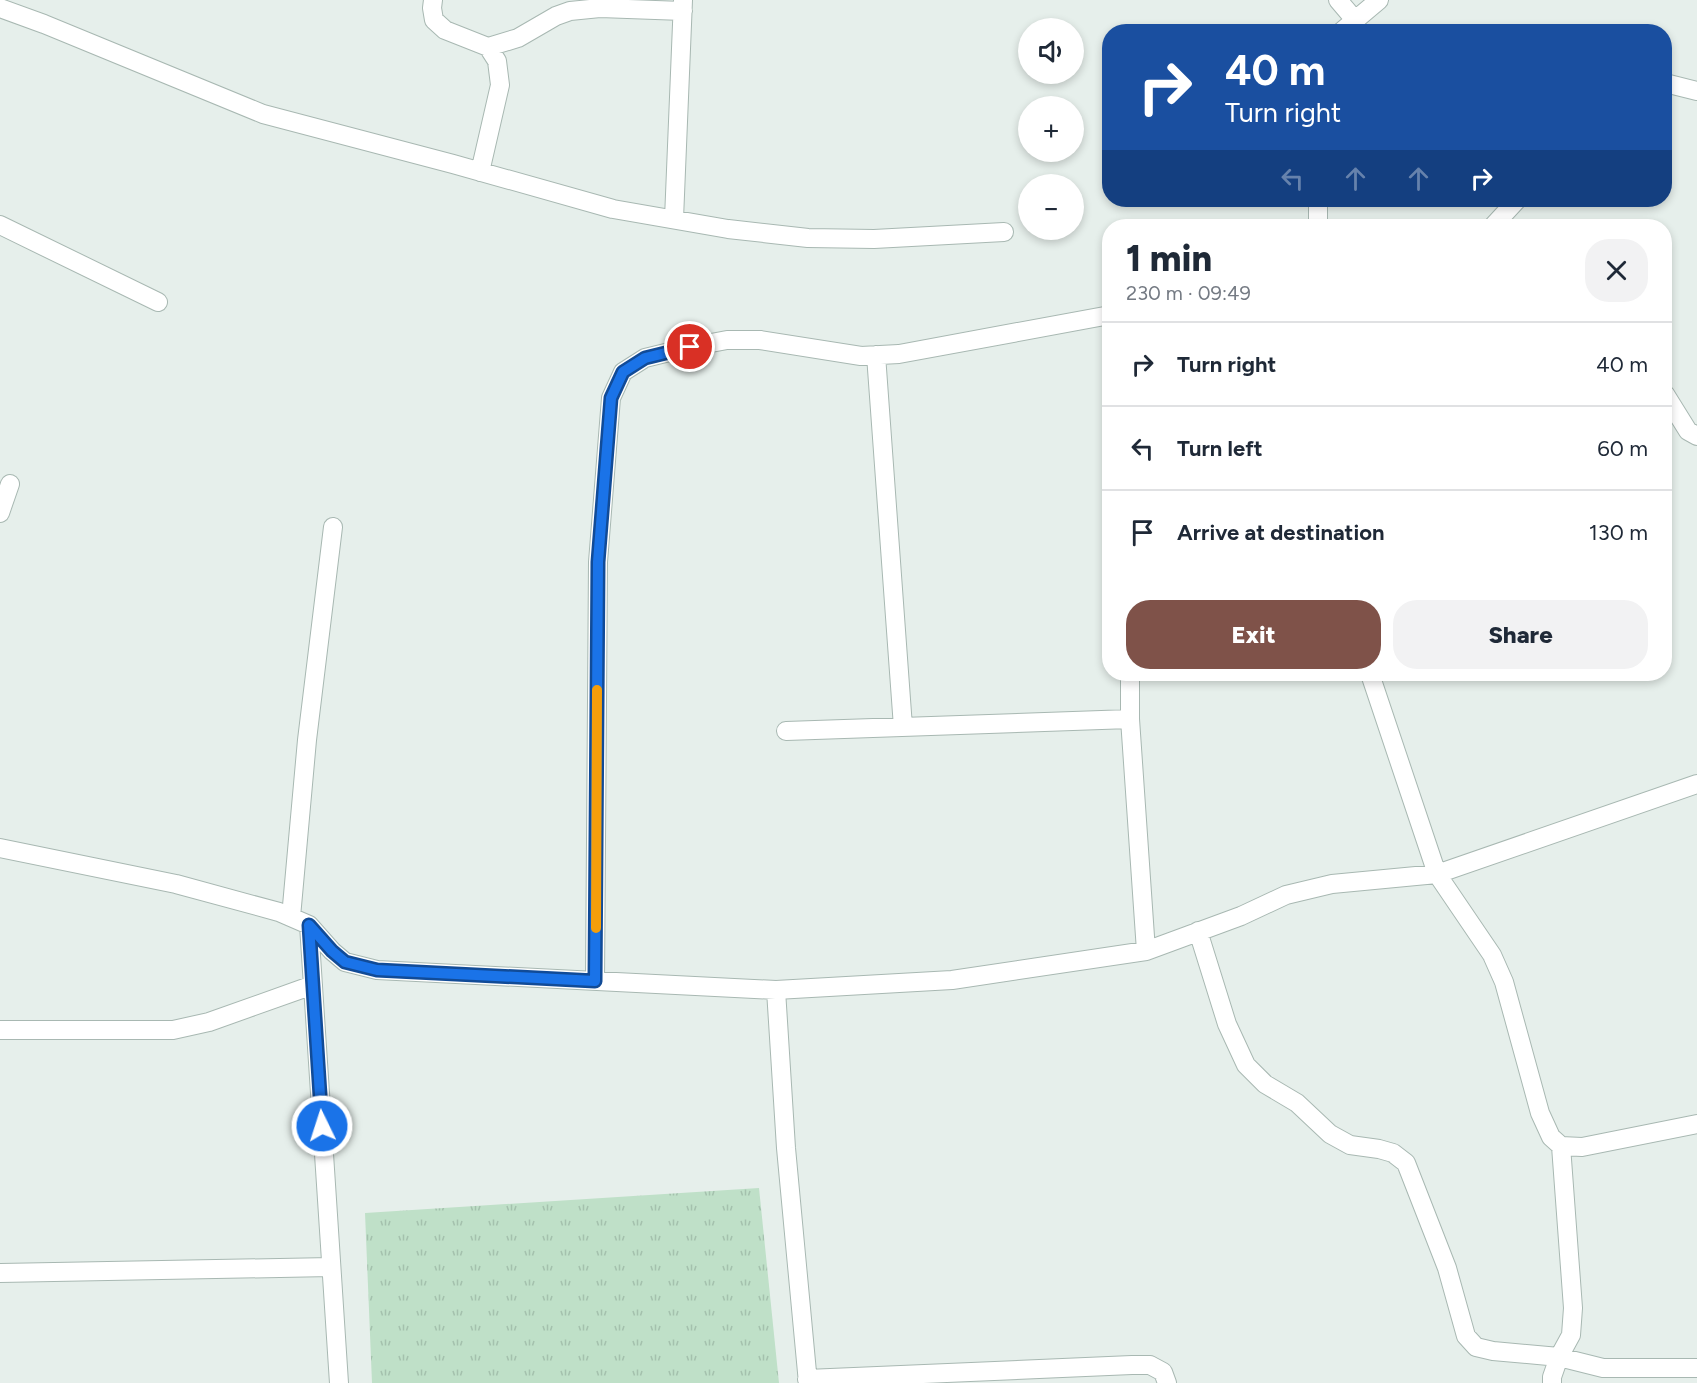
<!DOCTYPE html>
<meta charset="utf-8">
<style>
:root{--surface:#fff;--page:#f2f2f3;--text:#1f2937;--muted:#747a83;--line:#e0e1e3;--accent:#7f5249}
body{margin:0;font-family:Figtree,sans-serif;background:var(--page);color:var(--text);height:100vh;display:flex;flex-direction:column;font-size:22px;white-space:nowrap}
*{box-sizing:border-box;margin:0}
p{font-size:20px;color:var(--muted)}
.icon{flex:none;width:33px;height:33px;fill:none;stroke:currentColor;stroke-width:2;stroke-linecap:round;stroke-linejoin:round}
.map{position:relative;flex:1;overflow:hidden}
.details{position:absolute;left:1102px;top:219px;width:570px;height:462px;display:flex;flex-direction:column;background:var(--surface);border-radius:24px;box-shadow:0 3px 9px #0003}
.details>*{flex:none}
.guide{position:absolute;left:1102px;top:24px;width:570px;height:183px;border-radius:24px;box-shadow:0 3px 9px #0003;background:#1a4fa0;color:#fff;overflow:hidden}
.fabs{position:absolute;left:1018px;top:18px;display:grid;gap:12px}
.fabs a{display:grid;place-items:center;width:66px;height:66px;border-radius:50%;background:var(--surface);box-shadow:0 3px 9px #0003;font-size:30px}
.pin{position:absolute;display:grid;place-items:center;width:51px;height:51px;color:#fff;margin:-26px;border:3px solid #fff;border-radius:50%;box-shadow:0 2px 6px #0007}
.me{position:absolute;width:66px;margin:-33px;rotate:356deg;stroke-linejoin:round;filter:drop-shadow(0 0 4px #0008)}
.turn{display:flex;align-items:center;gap:21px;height:126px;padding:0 24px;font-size:27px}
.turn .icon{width:78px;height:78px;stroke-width:2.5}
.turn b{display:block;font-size:42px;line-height:51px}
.lanes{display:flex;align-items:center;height:57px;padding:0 24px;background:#0003;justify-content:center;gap:30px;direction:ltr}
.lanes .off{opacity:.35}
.round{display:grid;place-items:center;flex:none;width:63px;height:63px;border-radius:24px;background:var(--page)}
.head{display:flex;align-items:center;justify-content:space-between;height:102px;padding:0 24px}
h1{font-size:36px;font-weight:800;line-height:45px}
.action{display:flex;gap:12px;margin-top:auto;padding:12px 24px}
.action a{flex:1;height:69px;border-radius:24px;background:var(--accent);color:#fff;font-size:24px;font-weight:800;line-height:69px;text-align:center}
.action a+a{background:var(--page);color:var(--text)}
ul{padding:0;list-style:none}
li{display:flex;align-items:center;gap:18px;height:84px;padding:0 24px;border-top:2px solid var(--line)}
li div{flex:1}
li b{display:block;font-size:22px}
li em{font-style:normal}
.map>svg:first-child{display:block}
</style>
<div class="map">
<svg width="1697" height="1383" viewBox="0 0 1697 1383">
<defs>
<pattern id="park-tufts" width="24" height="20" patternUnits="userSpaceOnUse" patternTransform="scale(1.5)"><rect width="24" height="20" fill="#bfe0c8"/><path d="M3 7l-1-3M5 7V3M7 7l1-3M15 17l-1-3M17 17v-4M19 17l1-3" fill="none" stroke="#a4c1ad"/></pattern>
</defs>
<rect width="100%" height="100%" fill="#e6efeb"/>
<!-- park -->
<path fill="url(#park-tufts)" d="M759,1188L779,1383H372L365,1213Z"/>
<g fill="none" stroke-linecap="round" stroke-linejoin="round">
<!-- minor casing -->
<g stroke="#a8b8b2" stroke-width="20">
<path id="minor" d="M433,0L432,8L434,20L445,30L488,47L497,61L500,85L480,172
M1338,0L1355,20
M0,8L44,24L263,114L453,164L613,209L728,229L808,238L874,239L1004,232
M1341,32L1379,0
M488,47L518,38L556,16L570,11L600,8L683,11
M1665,83L1697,91
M1318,200V226
M674,219L683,0
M0,225L158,302
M1493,226L1517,200
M876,355L903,727
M1665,394L1688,431L1697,436
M0,513L10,484
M1130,674V719L1146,951
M1370,674L1437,874L1492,955L1504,982L1540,1113L1551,1137L1561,1146L1582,1147L1697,1124
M786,731L1130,719
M0,848L176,884L279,912L309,925L332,951L345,962L377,970L776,990L952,980L1146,951L1241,916L1286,895L1332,884L1437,874L1697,784
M291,917L307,740L333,527
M309,925L339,1383
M1198,931L1227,1024L1246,1065L1265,1084L1297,1103L1330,1134L1350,1145L1379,1149L1393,1153L1406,1163L1447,1268L1466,1336L1476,1347L1493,1351L1559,1357L1603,1368H1697
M595,981L598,562L611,398L623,372L645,358L690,347L727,340H760L861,356L899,354L1110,315
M776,990L786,1148L808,1383
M0,1030H173L209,1022L313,985
M0,1273L331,1267
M807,1379L1132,1365H1150L1163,1372L1167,1383
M1552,1383V1377L1559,1357L1571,1335L1573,1308L1561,1146"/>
</g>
<!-- minor -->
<use href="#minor" stroke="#fff" stroke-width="18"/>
</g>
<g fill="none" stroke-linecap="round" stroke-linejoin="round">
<!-- route casing -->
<g stroke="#114b97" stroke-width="15">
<path id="route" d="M322,1126L309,925L332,951L345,962L377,970L595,981L598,562L611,398L623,372L645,358L690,347"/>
</g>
<!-- route -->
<use href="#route" stroke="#1a73e8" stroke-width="10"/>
<!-- slow -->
<path stroke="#f59e0b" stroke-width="10" d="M596,928L597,690"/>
</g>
</svg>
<div class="fabs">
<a><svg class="icon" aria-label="sound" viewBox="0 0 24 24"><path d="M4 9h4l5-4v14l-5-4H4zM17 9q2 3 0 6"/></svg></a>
<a>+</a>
<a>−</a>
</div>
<div class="pin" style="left:690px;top:347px;background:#d93025"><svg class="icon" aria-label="arrive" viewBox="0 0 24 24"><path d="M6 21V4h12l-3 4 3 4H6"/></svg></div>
<svg class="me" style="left:322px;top:1126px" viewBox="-20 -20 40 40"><circle r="17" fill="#1a73e8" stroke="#fff" stroke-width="3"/><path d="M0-11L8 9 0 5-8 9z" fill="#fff"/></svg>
<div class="guide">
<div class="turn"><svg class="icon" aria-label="right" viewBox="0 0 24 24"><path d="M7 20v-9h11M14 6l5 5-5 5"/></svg><div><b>40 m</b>Turn right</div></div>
<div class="lanes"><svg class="icon off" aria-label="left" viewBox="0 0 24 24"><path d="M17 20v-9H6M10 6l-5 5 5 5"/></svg><svg class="icon off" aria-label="ahead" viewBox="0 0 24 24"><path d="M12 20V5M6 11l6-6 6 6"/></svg><svg class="icon off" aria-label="ahead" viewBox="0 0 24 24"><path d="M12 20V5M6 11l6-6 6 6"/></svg><svg class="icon" aria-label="right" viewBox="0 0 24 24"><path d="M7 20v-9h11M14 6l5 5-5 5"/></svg></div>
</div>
<section class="details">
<div class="head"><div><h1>1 min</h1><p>230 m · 09:49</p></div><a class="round"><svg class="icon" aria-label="close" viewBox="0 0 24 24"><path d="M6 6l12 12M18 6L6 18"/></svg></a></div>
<ul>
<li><svg class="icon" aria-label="right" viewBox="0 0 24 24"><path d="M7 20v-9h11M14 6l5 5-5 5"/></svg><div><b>Turn right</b></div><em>40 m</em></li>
<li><svg class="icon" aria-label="left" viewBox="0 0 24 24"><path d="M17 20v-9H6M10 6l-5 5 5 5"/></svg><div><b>Turn left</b></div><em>60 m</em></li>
<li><svg class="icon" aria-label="arrive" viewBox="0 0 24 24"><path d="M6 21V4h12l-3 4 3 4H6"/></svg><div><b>Arrive at destination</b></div><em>130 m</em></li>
</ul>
<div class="action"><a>Exit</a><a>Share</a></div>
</section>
</div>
